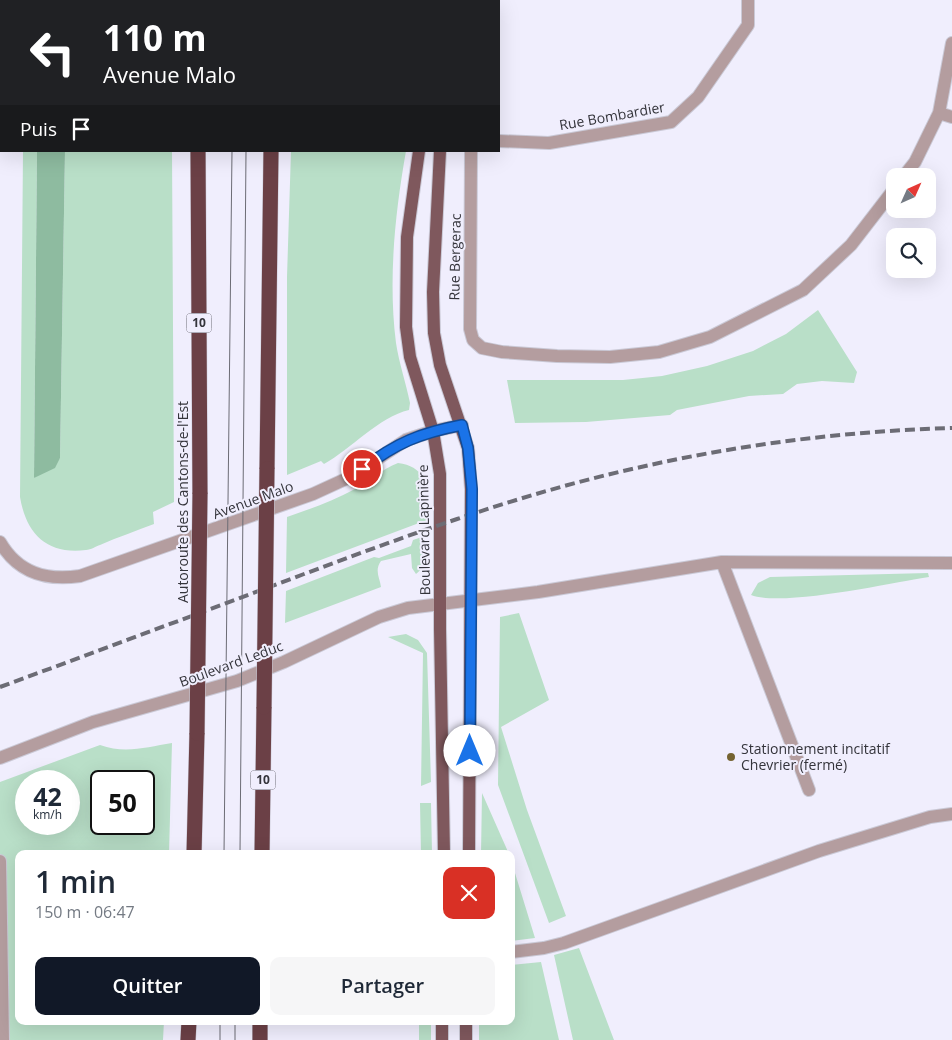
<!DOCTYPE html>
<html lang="fr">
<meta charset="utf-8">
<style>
:root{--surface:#fff;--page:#f6f6f7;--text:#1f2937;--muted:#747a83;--accent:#111827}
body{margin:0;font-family:"Open Sans",sans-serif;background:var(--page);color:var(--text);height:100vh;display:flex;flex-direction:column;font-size:19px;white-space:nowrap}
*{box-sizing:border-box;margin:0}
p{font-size:16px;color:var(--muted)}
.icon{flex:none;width:28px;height:28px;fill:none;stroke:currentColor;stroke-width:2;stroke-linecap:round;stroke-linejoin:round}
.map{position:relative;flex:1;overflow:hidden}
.sheet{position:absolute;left:15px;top:850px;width:500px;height:175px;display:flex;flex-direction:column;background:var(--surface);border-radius:10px;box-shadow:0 5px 20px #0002}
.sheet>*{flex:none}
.banner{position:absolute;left:0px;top:0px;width:500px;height:152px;box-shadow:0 5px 20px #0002;background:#202124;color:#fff;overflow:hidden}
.needle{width:32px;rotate:45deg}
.tools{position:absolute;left:886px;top:168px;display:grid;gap:10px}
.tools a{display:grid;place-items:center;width:50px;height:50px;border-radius:10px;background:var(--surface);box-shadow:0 5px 20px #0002;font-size:25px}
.speed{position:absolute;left:15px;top:770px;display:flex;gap:10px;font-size:25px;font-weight:700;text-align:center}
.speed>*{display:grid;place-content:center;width:65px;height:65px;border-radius:50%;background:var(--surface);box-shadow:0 5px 20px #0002;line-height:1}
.speed small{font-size:12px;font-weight:400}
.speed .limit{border:2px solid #111;border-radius:8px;background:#fff;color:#111}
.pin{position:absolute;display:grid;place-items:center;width:42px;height:42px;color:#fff;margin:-21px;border:2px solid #fff;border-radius:50%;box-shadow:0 1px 5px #0007}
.me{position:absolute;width:55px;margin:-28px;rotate:0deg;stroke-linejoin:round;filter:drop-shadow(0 0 4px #0008)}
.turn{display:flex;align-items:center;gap:18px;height:105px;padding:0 20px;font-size:22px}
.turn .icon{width:65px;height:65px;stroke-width:2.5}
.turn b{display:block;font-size:35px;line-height:42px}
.then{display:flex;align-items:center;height:48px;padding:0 20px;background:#0003;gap:10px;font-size:19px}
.round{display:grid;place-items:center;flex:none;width:52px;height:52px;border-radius:10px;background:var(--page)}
.overview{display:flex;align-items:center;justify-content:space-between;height:85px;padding:0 20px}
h1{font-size:30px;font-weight:600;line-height:38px}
.primary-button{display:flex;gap:10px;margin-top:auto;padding:10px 20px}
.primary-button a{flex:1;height:58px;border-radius:10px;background:var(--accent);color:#fff;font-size:20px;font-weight:600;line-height:58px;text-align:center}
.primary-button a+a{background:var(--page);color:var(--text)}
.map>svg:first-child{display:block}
</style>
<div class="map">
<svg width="952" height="1040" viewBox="0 0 952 1040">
<rect width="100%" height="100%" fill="#f0eefd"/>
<!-- green -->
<path fill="#b9dfc8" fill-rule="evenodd" d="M25,0H146L25,1Z
M293,0H419V1H293Z
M23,151H37L34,478L60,458L65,151H172L174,502L153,512L154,524C136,531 118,537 100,545C96,546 91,550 86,550C46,555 26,533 20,497Z
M291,151H406C395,213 388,280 396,343C399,363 406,383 410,403L409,410C379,417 351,449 324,464L321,461L287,475V277Z
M818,310L857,372L854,383L822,381L797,384L783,394L749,396L677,410L670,415L586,422L515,423L507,380H623L662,376L707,366L753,351L786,334Z
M398,463C431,467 428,494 427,520L286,573L287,517C310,509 333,501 355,489C370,481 382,469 398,463Z
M422,537L423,541H429C428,554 427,566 416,574L412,568L411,554L381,561C374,571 380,578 381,587L285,623L286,591L374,557L379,558L411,546L413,540Z
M928,573L929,577C890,583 784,607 751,595L758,583L770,577Z
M519,613L549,700L501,727L527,810L566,916L549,923L498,785L500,617Z
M406,634L418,640L427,653L431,782L421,786L423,653L388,637Z
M172,743L169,854H19V1021H164L163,1040H0V782L100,745C125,754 147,747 172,743ZM26,781H69V824H26ZM101,781H144V824H101Z
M482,793L509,854H481Z
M420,803H431L432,854H421Z
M511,860L535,938L511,941Z
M579,948L614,1040H573L554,955Z
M541,962L559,1040H479V1021H511V965Z
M419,1021H431V1040H419Z"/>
<!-- forest -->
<path fill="#8ebba0" d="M37,151H65L60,458L55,468L34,478Z"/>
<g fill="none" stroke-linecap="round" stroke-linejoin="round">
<!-- minor casing -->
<g stroke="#cac9d6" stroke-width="14">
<path id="minor" d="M472,1V0
M939,113L952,117
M499,141L549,143L671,122L698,97L748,25V0
M471,151L470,329L473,340L482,348L502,352L557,356L610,357L659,352L710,337L803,290L851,245L895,188
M904,176L915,162L939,113L952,43
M0,542C18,573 46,581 80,576L313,494L350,477L406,440L433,431L462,425
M722,562L809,790
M0,758L93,722L237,681L284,662L379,617L408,608L538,592L722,562L952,563
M0,861L3,1040
M511,952L544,948L564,943L819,851L930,817L952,814"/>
</g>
<!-- major casing -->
<g stroke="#cac9d6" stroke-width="14">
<path id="major" d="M431,0V1
M419,151L407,237L406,327L410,357L433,431L440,474V629L444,854
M440,151L433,292L434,333L440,365L468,448L471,489L469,854
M442,1040V1021
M466,1040V1021"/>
</g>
<!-- highway casing -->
<g stroke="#cac9d6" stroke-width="16">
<path id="highway" d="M197,0V1
M273,1V0
M198,151L200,494
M267,469L271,151
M194,854L197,733
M262,854L264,707
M188,1040L189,1021
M260,1040V1021"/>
</g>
<!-- minor -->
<use href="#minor" stroke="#b49d9f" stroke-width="12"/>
<!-- major -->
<use href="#major" stroke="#7f585d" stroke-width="12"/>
<!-- highway -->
<use href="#highway" stroke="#6b4046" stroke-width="15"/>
<!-- tram -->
<path stroke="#6c6c75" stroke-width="1" d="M232,1V0
M247,1V0
M224,854L232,151
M240,854L246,151
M220,1040V1021
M235,1040V1021"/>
<!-- rail -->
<path stroke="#6c6c75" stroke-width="4" stroke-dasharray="10 5" stroke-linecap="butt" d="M0,687C101,650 202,612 304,574C414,533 526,492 641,467C742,444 848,431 952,428"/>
<!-- highway-bridge casing -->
<g stroke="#cac9d6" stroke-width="16" stroke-linecap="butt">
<path id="highway-bridge" d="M264,707L267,469
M197,733L200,494"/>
</g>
<!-- highway-bridge -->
<use href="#highway-bridge" stroke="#6b4046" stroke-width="15"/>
</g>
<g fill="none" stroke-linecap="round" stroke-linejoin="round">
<!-- route casing -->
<g stroke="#114b97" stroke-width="12">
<path id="route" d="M362,469C396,443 420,433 462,425L468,448L472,489L470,751"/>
</g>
<!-- route -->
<use href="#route" stroke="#1a73e8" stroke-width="9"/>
</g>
<!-- markers -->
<circle fill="#756331" stroke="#f0eefd" stroke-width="2" cx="731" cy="757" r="5"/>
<g text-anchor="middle" stroke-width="4" stroke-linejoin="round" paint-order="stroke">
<!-- shield labels -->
<g fill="#f0eefd" stroke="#6c6c75" stroke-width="1">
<rect x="186.5" y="313.5" width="25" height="19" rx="4"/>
<rect x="250.5" y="770.5" width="25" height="19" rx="4"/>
</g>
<g font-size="12" font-weight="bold" fill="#34343b">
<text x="199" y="327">10</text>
<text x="263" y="784">10</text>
</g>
<!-- street labels -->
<g font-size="14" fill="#34343b" stroke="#f0eefd">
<text transform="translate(612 116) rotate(-10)" y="5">Rue Bombardier</text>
<text transform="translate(455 257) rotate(-89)" y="5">Rue Bergerac</text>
<text transform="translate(253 500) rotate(-20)" y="5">Avenue Malo</text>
<text transform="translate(183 502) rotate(-90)" y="5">Autoroute des Cantons-de-l'Est</text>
<text transform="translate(424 530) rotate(-91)" y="5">Boulevard Lapinière</text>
<text transform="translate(231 664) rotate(-20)" y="5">Boulevard Leduc</text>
</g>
<!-- poi labels -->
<g font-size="14" fill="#34343b" stroke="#f0eefd" text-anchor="start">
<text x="741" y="754">Stationnement incitatif<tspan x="741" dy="16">Chevrier (fermé)</tspan></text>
</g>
</g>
</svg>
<div class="tools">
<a><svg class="needle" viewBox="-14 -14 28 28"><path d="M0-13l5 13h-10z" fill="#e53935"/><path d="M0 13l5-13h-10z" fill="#747a83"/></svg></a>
<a><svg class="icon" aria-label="search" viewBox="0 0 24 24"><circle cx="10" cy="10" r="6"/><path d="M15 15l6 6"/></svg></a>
</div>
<div class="speed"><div>42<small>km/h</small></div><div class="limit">50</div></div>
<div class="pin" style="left:362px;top:469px;background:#d93025"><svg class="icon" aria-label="arrive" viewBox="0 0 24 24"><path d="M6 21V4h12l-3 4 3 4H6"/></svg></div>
<svg class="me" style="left:470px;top:751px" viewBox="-20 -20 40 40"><circle r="19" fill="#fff"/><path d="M0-13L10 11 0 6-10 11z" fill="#1a73e8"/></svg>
<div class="banner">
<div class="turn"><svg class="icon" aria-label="left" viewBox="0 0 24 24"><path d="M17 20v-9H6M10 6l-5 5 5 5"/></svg><div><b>110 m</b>Avenue Malo</div></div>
<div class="then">Puis<svg class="icon" aria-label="arrive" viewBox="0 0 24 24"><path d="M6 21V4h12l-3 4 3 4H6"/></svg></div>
</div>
<section class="sheet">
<div class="overview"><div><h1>1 min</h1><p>150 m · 06:47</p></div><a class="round" style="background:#d93025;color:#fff"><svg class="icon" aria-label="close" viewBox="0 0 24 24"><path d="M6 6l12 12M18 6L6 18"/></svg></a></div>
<div class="primary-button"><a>Quitter</a><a>Partager</a></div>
</section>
</div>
